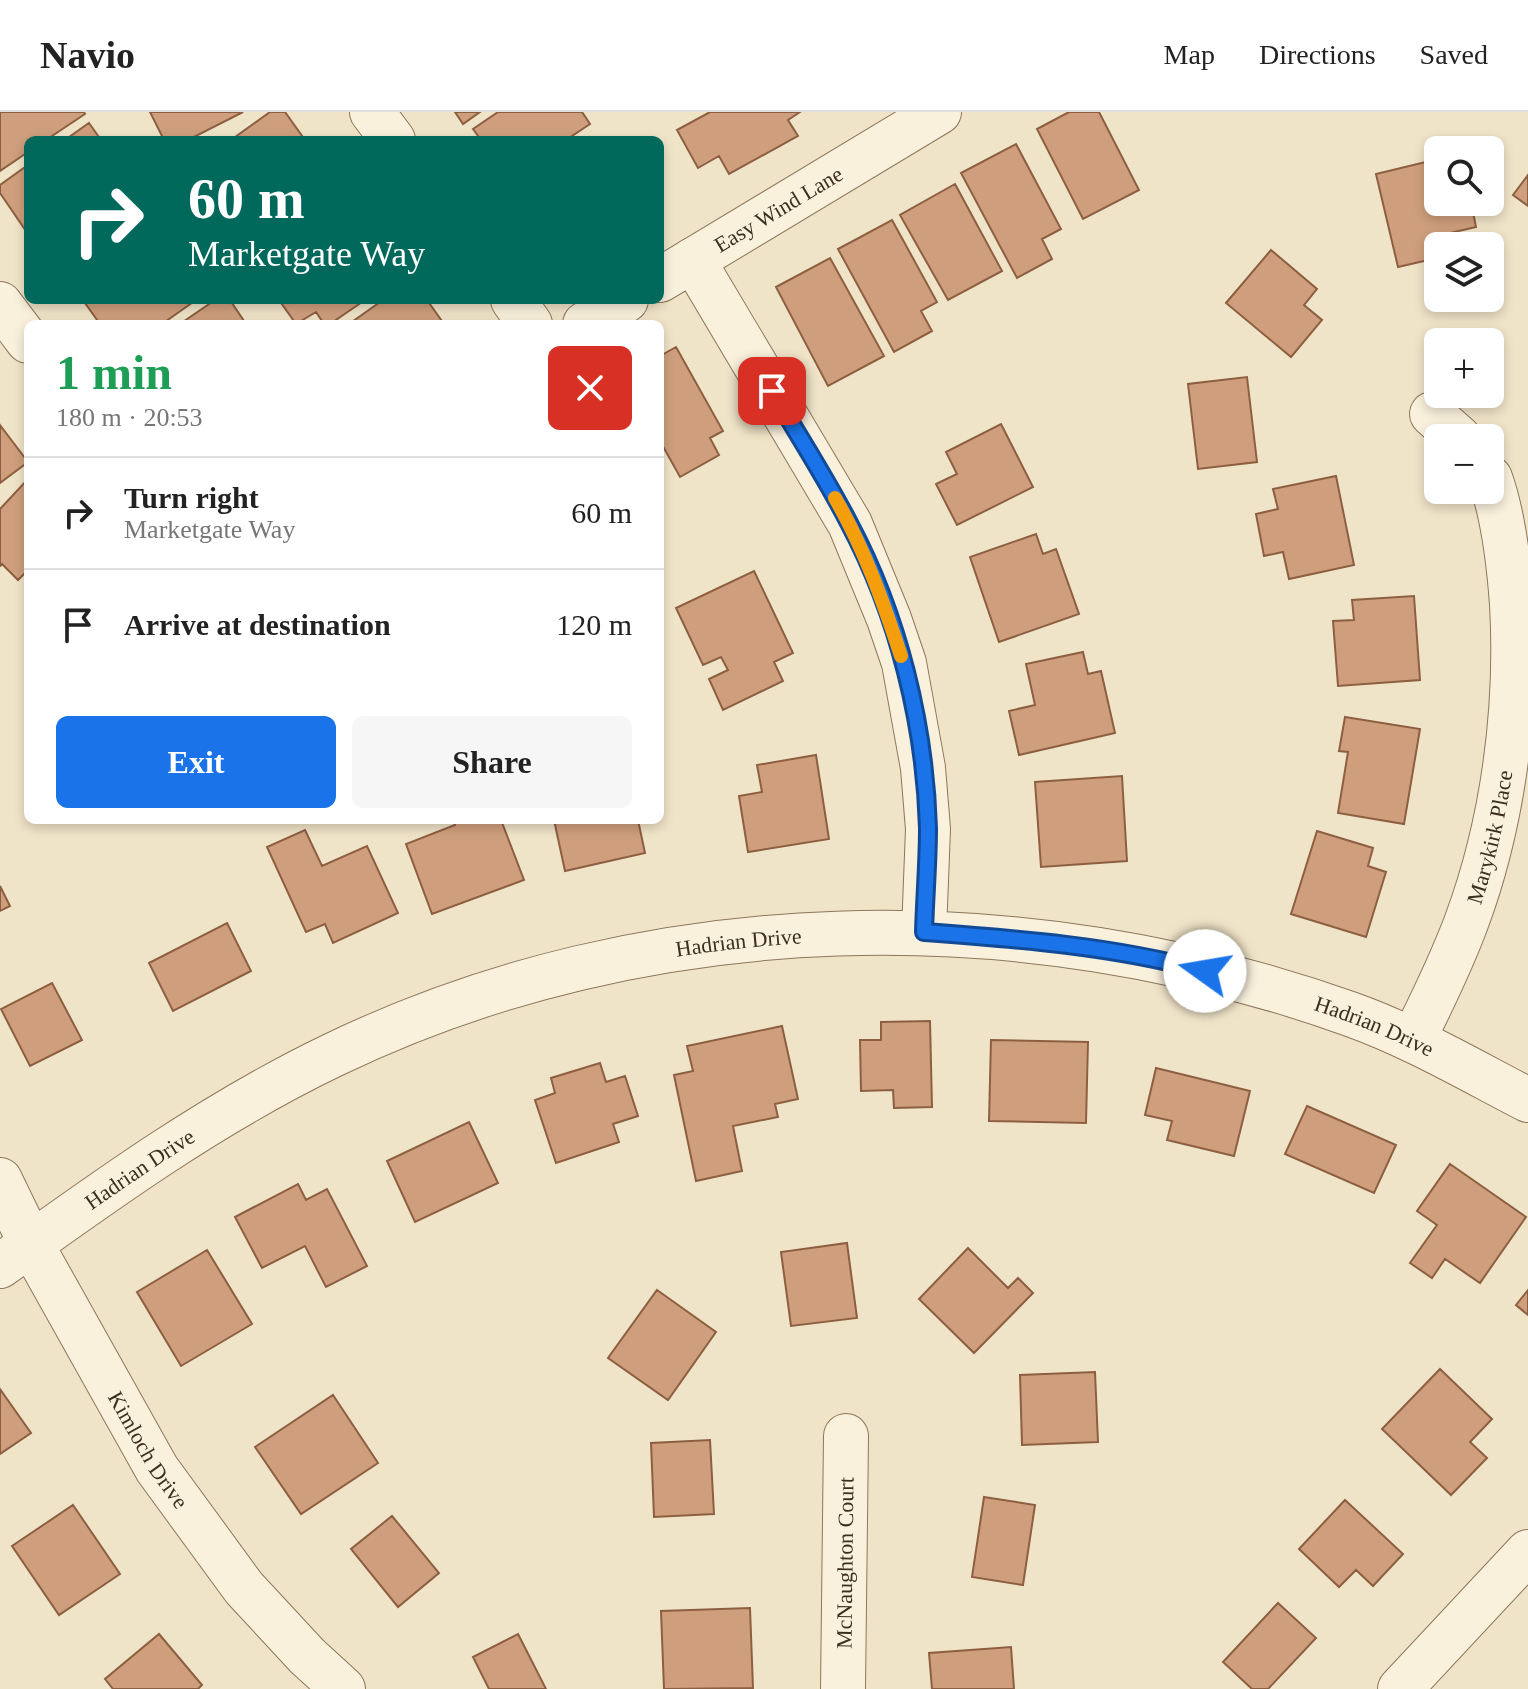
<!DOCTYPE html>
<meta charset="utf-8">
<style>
:root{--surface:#fff;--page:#f6f6f6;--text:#222;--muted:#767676;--line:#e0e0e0;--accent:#1a73e8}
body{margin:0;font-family:Georgia,serif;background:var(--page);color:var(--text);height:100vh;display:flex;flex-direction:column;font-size:30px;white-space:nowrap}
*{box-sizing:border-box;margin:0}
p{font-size:26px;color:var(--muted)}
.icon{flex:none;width:44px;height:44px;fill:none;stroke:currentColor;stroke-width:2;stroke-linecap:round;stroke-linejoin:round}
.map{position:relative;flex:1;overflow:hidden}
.side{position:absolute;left:24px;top:208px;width:640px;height:504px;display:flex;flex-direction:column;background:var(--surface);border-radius:12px;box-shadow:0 4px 12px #0003}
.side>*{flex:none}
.top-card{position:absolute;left:24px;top:24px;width:640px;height:168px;border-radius:12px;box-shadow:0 4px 12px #0003;background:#00695c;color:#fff;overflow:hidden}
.controls{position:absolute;left:1424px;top:24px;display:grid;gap:16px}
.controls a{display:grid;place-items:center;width:80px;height:80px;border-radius:12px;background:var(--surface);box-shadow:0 4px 12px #0003;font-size:40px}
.pin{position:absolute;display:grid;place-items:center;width:68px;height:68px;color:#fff;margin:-34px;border-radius:16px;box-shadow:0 4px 12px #0006}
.me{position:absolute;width:88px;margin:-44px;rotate:283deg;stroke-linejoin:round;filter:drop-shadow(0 0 6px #0008)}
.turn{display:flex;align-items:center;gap:28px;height:168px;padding:0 32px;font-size:36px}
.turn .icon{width:104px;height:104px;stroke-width:2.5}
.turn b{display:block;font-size:56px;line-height:68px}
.round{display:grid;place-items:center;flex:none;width:84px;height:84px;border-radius:12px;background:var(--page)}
.summary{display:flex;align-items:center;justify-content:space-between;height:136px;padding:0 32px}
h1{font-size:48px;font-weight:700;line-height:60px;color:#1e9e55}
.cta{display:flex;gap:16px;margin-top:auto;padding:16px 32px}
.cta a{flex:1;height:92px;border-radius:12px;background:var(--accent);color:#fff;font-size:32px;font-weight:700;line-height:92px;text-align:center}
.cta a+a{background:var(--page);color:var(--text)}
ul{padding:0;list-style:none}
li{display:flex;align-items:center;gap:24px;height:112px;padding:0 32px;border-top:2px solid var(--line)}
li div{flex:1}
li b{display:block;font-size:30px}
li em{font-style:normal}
header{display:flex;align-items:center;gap:48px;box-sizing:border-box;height:112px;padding:0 40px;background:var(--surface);border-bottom:2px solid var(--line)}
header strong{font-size:38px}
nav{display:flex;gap:44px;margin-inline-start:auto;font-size:28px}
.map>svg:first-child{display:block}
</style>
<header>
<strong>Navio</strong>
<nav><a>Map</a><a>Directions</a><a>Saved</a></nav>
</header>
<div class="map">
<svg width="1528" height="1577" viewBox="0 0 1528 1577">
<rect width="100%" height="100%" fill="#f0e4c8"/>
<!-- building -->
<path fill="#cf9f7d" stroke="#8d5f41" stroke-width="2" d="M0,0H84L85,2L46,28H28V40L0,59Z
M150,0H243L188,28H164Z
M270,0H285L305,28H231Z
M455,0H480L463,12Z
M498,0H582L590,12L566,28H481L473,17Z
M710,0H800L788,8L798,24L729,62L719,44L698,56L677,18Z
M1069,0H1099L1139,78L1083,107L1037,17Z
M89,11L101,28H65Z
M1016,32L1061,117L1042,127L1052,147L1017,166L961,61Z
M1438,47V90H1471L1476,115L1433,125L1437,146L1398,155L1376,62Z
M28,53V122L0,81V73Z
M1528,63V94L1513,83Z
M955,72L1002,159L948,188L900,103Z
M892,108L937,190L921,199L932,219L894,240L838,137Z
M1271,138L1317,177L1304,193L1322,208L1291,245L1226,191Z
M830,146L884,244L828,274L776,175Z
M90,188H196L162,212H100L85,191Z
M215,188H230L246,212H180Z
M279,188H365L330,212H324L316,200L296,212Z
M383,188H427L444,212H349Z
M676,235L723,319L710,326L719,343L680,365L660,329V244Z
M1247,265L1257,350L1198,357L1188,272Z
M1001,312L1033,375L957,413L936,372L957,362L946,340Z
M0,313L28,350L0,371Z
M1336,364L1354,453L1289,467L1283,440L1264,444L1256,402L1278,397L1273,377Z
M28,367V458L18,468L2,452L0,454V397Z
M1036,422L1043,442L1056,437L1079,502L999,530L970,445Z
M754,459L793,541L774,550L783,569L723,598L709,567L728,558L721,545L703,553L676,496Z
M1414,484L1420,568L1338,574L1333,509L1354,508L1352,488Z
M1083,540L1088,562L1101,559L1115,621L1019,643L1009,599L1035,593L1026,552Z
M1345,605L1420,617L1404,712L1338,701L1348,640L1339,639Z
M816,643L829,727L748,740L739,684L762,680L757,653Z
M1122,664L1127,749L1041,755L1035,670Z
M453,708H501L524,768L432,802L406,732L455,713Z
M554,708H638L645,741L565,759Z
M305,718L322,754L367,734L398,801L333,831L325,812L306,820L267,735Z
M1317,719L1373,736L1368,754L1386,760L1366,825L1291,802Z
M0,774L10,794L0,799Z
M227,811L251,859L173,899L149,851Z
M52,871L82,928L30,954L1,897Z
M930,909L932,995L894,996L893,978L861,979L860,928H881V910Z
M782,914L798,987L775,992L778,1005L733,1014L742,1059L696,1069L674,963L693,959L687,934Z
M991,928L1088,930L1086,1011L989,1009Z
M600,951L606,970L625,964L638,1004L613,1012L619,1030L556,1051L535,988L555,981L551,966Z
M1156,956L1250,979L1234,1044L1167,1028L1172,1009L1145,1003Z
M1307,994L1396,1033L1374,1081L1285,1042Z
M469,1010L498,1071L415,1110L387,1049Z
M1450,1052L1526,1105L1480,1171L1445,1147L1432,1166L1410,1151L1437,1113L1417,1099Z
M298,1072L306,1088L327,1077L367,1154L326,1175L305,1134L262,1156L235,1105Z
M847,1131L857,1206L791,1214L781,1140Z
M968,1136L1008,1176L1018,1166L1033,1181L974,1241L919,1187Z
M207,1138L252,1212L181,1254L137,1180Z
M657,1178L716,1220L668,1288L608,1246Z
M1528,1178V1203L1516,1193Z
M1440,1257L1492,1307L1470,1330L1487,1346L1451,1383L1382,1317Z
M1095,1260L1098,1330L1022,1333L1020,1263Z
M0,1277L31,1321L0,1342Z
M333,1283L378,1351L301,1402L255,1335Z
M710,1328L714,1402L654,1405L651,1331Z
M984,1385L1035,1393L1023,1473L972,1465Z
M1345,1388L1403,1442L1373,1474L1356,1458L1339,1475L1299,1437Z
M73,1393L120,1462L59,1503L12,1434Z
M392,1404L439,1461L398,1495L351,1437Z
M1278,1491L1316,1526L1268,1577H1252L1223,1550Z
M750,1496L753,1576L664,1577L661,1499Z
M159,1522L202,1573L198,1577H113L105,1567Z
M518,1522L546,1577H489L473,1545Z
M1011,1535L1014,1577H932L929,1541Z"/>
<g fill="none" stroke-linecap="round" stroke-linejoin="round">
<!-- minor casing -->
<g stroke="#8d765c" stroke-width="46">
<g id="minor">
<path d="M372,0L393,28"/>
<path d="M693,148L850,412L889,507L904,551L923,656L928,717L924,820"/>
<path id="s1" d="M660,168L939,0"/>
<path d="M513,188L530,212"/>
<path d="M0,192L28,229"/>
<path d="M585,212L626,188"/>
<path d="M1432,302L1459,326"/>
<path id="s2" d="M1413,928C1432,890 1451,851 1466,811C1503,712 1518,598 1512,492C1509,451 1504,405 1490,366"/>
<path id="s3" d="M0,1068L31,1132L157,1357L244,1476L307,1544L343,1577"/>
<path id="s4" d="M0,1154C107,1077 214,1000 333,943C648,791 1023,785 1350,902C1412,924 1470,958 1528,988"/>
<path id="s5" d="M843,1577L846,1324"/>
<path d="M1400,1577L1528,1440"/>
</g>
</g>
<!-- minor -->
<use href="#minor" stroke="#faf1dc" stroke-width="44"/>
</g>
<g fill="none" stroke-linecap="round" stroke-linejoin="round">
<!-- route casing -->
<g stroke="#114b97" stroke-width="20">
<path id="route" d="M772,279C798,323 826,366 849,411C898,503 925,612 928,716C928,750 925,785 924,820C1018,827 1113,834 1205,859"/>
</g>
<!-- route -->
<use href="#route" stroke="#1a73e8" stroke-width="14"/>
<!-- slow -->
<path stroke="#f59e0b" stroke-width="14" d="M835,386C864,436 883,489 901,544"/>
</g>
<g text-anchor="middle" stroke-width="8" stroke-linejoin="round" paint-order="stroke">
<!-- street labels -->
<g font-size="22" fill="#3d2e20" stroke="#f7eed8">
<text dy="8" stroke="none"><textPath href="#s1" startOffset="138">Easy Wind Lane</textPath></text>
<text dy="8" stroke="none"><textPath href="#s2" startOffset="218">Marykirk Place</textPath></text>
<text dy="8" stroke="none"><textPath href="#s4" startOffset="818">Hadrian Drive</textPath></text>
<text dy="8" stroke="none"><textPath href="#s4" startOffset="1466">Hadrian Drive</textPath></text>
<text dy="8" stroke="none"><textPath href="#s4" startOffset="170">Hadrian Drive</textPath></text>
<text dy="8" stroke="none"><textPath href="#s3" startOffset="308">Kimloch Drive</textPath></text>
<text dy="8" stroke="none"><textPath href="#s5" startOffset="126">McNaughton Court</textPath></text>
</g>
</g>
</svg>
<div class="controls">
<a><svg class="icon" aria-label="search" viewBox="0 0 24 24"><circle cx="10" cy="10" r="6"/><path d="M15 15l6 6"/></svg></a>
<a><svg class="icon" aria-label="layers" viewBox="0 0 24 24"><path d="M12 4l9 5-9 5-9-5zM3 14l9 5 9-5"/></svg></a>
<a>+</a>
<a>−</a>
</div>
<div class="pin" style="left:772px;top:279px;background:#d93025"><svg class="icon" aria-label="arrive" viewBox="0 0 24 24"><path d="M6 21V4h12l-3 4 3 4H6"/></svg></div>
<svg class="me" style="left:1205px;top:859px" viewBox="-20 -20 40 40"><circle r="19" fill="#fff"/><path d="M0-13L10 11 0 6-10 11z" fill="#1a73e8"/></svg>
<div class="top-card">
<div class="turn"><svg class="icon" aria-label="right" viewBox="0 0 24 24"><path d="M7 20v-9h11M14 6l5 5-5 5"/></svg><div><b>60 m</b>Marketgate Way</div></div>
</div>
<section class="side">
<div class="summary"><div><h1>1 min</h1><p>180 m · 20:53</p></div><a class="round" style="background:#d93025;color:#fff"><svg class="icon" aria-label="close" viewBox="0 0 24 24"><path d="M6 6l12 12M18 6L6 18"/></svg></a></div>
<ul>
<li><svg class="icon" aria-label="right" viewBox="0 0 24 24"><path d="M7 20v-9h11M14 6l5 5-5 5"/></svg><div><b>Turn right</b><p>Marketgate Way</p></div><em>60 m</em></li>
<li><svg class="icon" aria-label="arrive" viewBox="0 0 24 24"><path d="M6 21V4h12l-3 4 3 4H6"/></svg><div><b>Arrive at destination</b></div><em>120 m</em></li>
</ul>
<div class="cta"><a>Exit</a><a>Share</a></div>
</section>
</div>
